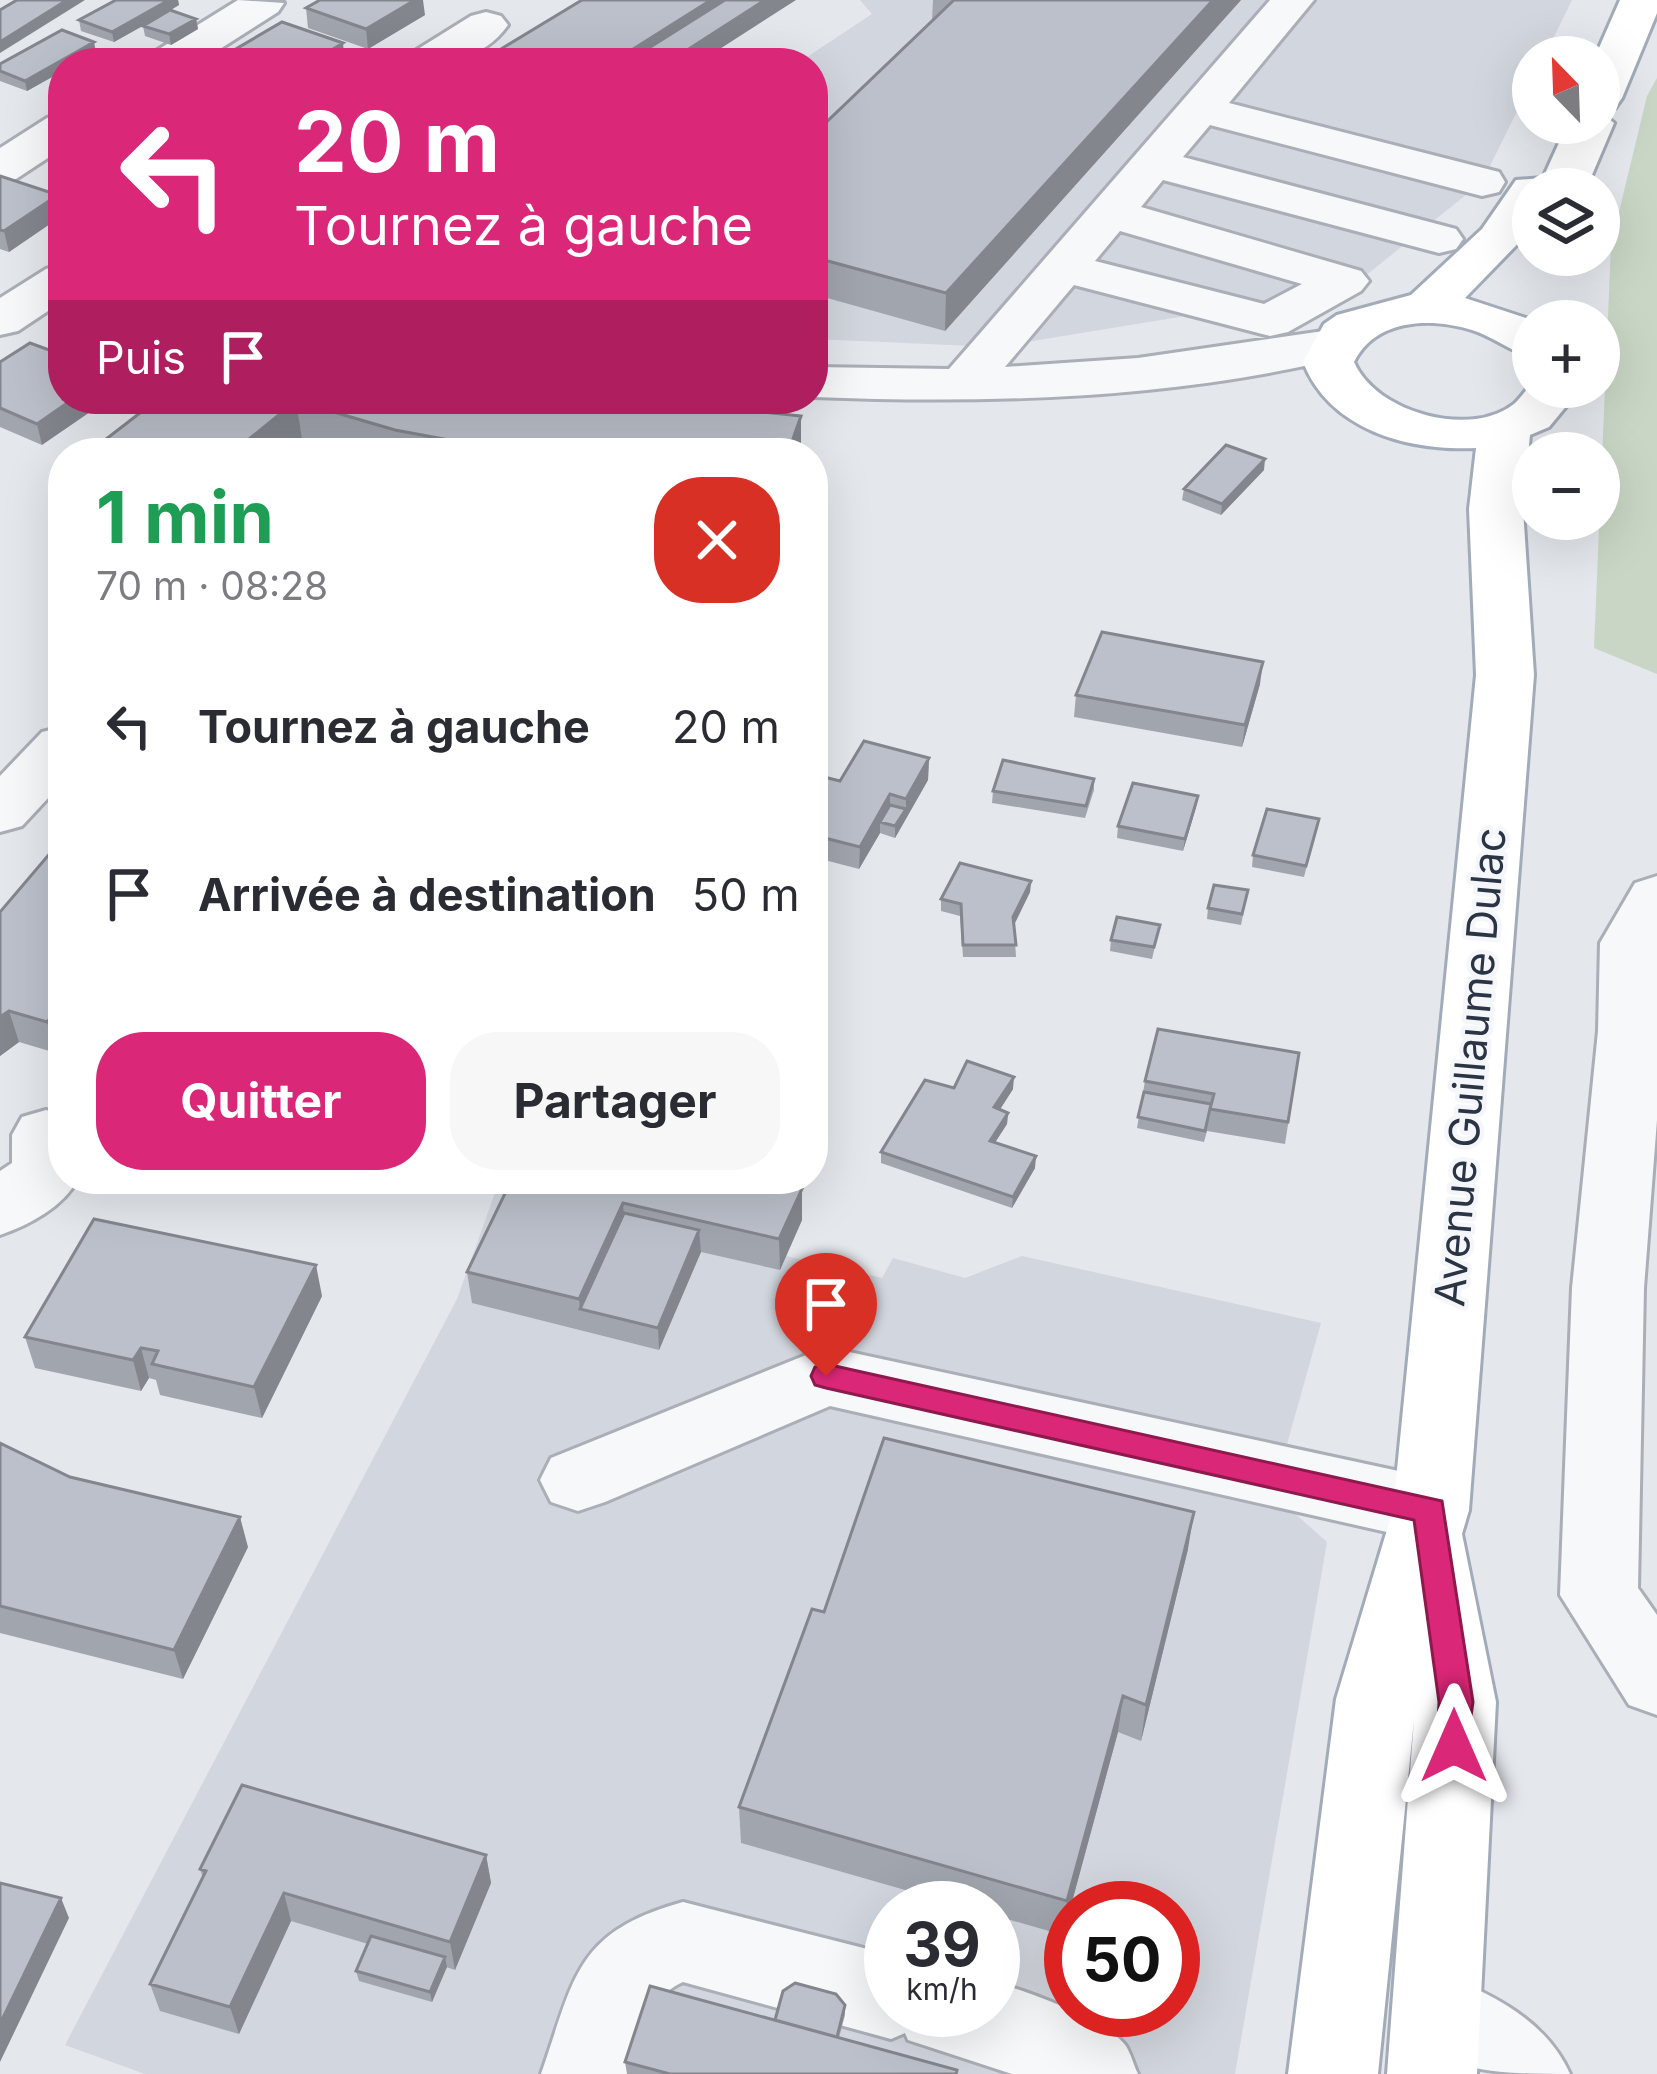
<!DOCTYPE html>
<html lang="fr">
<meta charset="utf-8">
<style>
:root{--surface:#fff;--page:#f7f7f7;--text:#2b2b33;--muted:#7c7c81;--accent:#db2777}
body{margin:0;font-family:Inter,sans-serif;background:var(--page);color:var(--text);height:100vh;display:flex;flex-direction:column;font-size:45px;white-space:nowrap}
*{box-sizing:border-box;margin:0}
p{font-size:39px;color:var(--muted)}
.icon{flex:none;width:66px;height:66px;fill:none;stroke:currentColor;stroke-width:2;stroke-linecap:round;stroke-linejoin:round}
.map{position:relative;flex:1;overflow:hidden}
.details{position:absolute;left:48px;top:438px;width:780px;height:756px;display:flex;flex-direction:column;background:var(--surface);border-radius:48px;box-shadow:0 12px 48px #0002}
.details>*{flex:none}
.banner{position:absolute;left:48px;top:48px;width:780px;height:366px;border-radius:48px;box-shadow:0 12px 48px #0002;background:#db2777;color:#fff;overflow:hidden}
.needle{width:78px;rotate:337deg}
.tools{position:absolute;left:1512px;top:36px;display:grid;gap:24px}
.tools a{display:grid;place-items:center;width:108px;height:108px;border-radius:50%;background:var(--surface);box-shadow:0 12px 48px #0002;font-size:60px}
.speed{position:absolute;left:864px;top:1881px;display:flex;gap:24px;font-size:60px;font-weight:700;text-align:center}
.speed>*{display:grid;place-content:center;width:156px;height:156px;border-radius:50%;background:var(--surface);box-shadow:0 12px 48px #0002;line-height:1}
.speed small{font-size:30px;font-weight:400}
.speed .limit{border:18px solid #d22;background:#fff;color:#111}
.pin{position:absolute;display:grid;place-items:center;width:102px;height:102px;color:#fff;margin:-123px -51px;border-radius:50% 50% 50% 0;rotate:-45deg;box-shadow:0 0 12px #0007}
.pin .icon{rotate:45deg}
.me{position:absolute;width:132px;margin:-66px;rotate:0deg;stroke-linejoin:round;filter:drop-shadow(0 0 9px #0008)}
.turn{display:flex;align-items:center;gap:42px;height:252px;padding:0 48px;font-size:54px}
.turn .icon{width:156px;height:156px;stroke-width:2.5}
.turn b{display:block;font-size:84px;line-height:102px}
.then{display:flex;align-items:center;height:114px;padding:0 48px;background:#0003;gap:24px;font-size:45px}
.round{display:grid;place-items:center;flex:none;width:126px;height:126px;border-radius:48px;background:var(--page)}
.headline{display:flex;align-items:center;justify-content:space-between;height:204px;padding:0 48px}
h1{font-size:72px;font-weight:700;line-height:90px;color:#1e9e55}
.cta{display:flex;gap:24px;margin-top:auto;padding:24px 48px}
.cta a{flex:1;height:138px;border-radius:48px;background:var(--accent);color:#fff;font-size:48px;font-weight:700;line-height:138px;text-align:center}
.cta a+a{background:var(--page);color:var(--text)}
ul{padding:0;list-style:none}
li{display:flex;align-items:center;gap:36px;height:168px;padding:0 48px}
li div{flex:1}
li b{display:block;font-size:45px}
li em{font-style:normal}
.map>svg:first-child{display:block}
</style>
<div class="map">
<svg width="1657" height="2074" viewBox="0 0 1657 2074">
<rect width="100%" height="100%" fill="#e4e7ec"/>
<!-- built -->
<path fill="#d2d6de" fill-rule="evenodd" d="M860,0H1572L1544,57H1533V79L1482,182L1349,289L996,347L813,339V63H798L872,14Z
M500,1179H633L786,1256L882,1278L893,1258L965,1278L1022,1256L1321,1323L1273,1494L1327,1542L1235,2074H145L65,2045L457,1299ZM891,1908H993V2010H891ZM1071,1908H1173V2010H1071Z"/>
<!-- green -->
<path fill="#c9d6c5" d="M1657,78V674L1594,648L1611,245L1647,96Z"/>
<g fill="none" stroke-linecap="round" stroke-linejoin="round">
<!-- minor casing -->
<g stroke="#a9aeb7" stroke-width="6">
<path id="minor" d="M238,0L284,3L278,12L198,63H145L151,54Z
M1270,0H1314L1229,103L1499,172L1505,182L1499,192L1482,196L1210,125L1183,157L1456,229L1463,239L1456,249L1439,253L1163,180L1141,207L1361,271L1369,281L1361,291L1288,332L1270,336L1074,285L1005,367L1138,358L1330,330L1348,334L1355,345L1348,356C1175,399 990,404 813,397V367L949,369ZM1120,231L1302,284L1264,304L1095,261Z
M486,12L501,16L508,25C483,61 443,63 404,63L410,54L471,16Z
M63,114V148L16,179L0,183V148L47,118Z
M63,264V301L18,331L0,335V298L46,269Z
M63,727V782L22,826L0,832V776L42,732Z
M1657,876V1120L1644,1288L1638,1588L1657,1615V1715L1629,1705L1560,1595L1572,1288L1598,1031L1600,943L1635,883Z
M46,1110L63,1115V1179H78C63,1207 29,1225 0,1235V1171L12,1163V1135L22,1117Z
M826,1347L1431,1478L1458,1487L1469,1510L1458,1533L1431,1542L830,1406L605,1502L578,1511L551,1502L540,1480L551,1458Z
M683,1902L891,1955V2010H993V1982C1025,1990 1107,2020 1126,2046C1131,2054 1134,2066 1138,2074H1012L908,2040L905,2033L891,2039L683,1982C646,1998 642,2039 631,2074H541C575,1977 575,1932 683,1902Z
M1439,1973C1492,1994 1546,2020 1570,2074C1501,2074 1427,2074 1395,2015L1408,1985Z"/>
</g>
<!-- major casing -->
<g stroke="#a3abb8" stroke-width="6">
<path id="major" d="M1620,0H1657V13L1622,98L1615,108L1599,111L1614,123L1586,189H1533V228L1465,298L1535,321L1533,357C1511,352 1494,337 1472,330C1430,317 1375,319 1354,362C1375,412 1470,439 1514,404C1521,398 1527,388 1533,382V387H1582L1549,427L1530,435L1523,509L1534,675L1469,1510L1462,1534L1496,1702L1477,2074H1387L1414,1720L1378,2074H1288L1336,1699L1393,1510L1476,675L1469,509L1476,448C1407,451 1330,430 1303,362L1324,324L1337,315L1411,295L1482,229L1516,180L1543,178L1568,123H1599V57H1595Z"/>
</g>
<!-- minor -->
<use href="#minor" fill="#f7f8fa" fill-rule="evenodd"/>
<!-- major -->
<use href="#major" fill="#fff" fill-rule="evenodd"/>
</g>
<!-- wall -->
<path fill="#a1a5ae" d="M116,0H178L179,5L171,10L196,19L198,29L171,45L145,36L143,26L114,42L81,31L79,20Z
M933,0H1241L945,331L813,294V135L932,21Z
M306,8L425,15L368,49L308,28Z
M96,52L63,76V85L59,84L57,74L27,91L0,81V64Z
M0,176L58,195L63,215L9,252L0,249Z
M63,355L42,445L0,427V362Z
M158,399H634L801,416V453H350Z
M1264,470L1221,515L1182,500L1184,489Z
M1260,684L1242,747L1074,717L1076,695Z
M929,758L928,780L895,838L880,833L859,869L813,857V796L840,781Z
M1094,779V790L1085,818L992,803L993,791Z
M1198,796L1196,807L1183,851L1117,838L1118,826Z
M1319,819L1304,877L1252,867L1253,855Z
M63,838V1044L56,1053L19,1042L0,1056V912Z
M1031,881L1030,892L1014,925L1016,957H963L960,916L941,911V899Z
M1248,890L1241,925L1207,919L1208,908Z
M1160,925L1152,959L1110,951L1111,940Z
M1299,1053L1285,1144L1207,1131L1204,1142L1137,1128L1145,1081Z
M954,1088L1013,1089L1000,1109L1008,1113L1007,1124L995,1142L1035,1168L1012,1208L881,1163V1152Z
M217,1179H362L361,1184L220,1191Z
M512,1179L802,1189V1220L780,1270L701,1252L659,1350L472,1303L467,1272Z
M322,1296L262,1418L160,1395L156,1380L149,1378L141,1391L35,1368L25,1337Z
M0,1443L70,1477L248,1547L183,1679L0,1633Z
M1188,1549L1141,1741L1118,1732L1063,1935L993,1915V1908H968L741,1843L739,1807L824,1612Z
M486,1855L491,1883L455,1970L446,1967L432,2002L359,1981L356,1971L368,1944L291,1921L239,2034L160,2011L150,1984L203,1878L200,1869Z
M845,2005V2015L839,2038L957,2074H627L625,2062L775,2020Z"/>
<!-- shaded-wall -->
<path fill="#83868d" d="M67,0H85L0,53V42Z
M169,0H178L179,5L114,42L112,32Z
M415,0H423L425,15L368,49L366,29Z
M711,0H756L657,63H611Z
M765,0H796L698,63H667Z
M1213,0H1241L945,331L946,293Z
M196,19L198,29L171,45L169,34Z
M94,42L96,52L77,63H63V71L27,91L25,81Z
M343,43L345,63H310Z
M58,195L63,215L9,252L4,231Z
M73,399H109L42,445L37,424Z
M296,401L302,439L285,453H232Z
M801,416V453H788Z
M1265,459L1264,470L1221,515L1222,504Z
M1263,662L1260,684L1242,747L1245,725Z
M929,758L928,780L895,838V826L906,809V799Z
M890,794V816L880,822V833L859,869L860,847Z
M1198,796L1196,807L1183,851L1185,839Z
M1031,881L1030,892L1012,929L1013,917Z
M63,1002V1044L56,1053L47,1022Z
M9,1011L19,1042L0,1056V1017Z
M1014,1077L1013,1089L994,1119V1107Z
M1008,1113L1007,1124L989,1152L990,1141Z
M1036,1156L1035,1168L1012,1208L1013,1197Z
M802,1189V1220L780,1270L779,1239Z
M623,1203L625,1234L580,1309L579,1299Z
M699,1230L701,1252L659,1350L658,1328Z
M316,1265L322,1296L262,1418L254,1387Z
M141,1348L149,1378L141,1391L133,1360Z
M1194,1512L1188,1549L1141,1741L1146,1705Z
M240,1517L248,1547L183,1679L174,1650Z
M1123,1696L1118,1732L1063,1935L1067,1901Z
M486,1855L491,1883L455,1970L450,1942Z
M284,1893L291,1921L239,2034L230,2007Z
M61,1898L69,1918L0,2062V2024Z
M445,1957L447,1967L432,2002L430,1992Z"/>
<!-- building -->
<path fill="#bbc0ca" stroke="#83868d" stroke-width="3" d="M17,0H67L0,42V10Z
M116,0H169L112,32L79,20Z
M320,0H415L366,29L306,8Z
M582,0H711L611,63H478Z
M725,0H765L667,63H625Z
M954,0H1213L946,293L813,257V135Z
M170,10L196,19L169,34L143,26Z
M282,22L343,43L310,63H237L222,57Z
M62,30L94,42L25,81L0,71V64Z
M86,58L101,63H77Z
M0,176L58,195L4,231L0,230Z
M30,343L63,355V399H73L37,424L0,408V362Z
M158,399H634L801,416L788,453H520L395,430L296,401L232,453H88Z
M1226,445L1265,459L1222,504L1184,489Z
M1102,632L1263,662L1245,725L1076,695Z
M864,741L929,758L906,799L890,794L860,847L813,835V796L824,777L840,781Z
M1003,760L1094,779L1086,806L993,791Z
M1133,783L1198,796L1185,839L1118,826Z
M890,805L906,809L895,826L880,822Z
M1267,809L1319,819L1306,866L1253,855Z
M63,838V1002L47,1022L9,1011L0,1017V912Z
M960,863L1031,881L1013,917L1016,945H963L961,904L941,899Z
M1214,885L1248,890L1242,914L1208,908Z
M1117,917L1160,925L1154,947L1111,940Z
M1158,1029L1299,1053L1288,1122L1210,1109L1214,1094L1145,1081Z
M967,1061L1014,1077L994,1107L1008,1113L990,1141L1036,1156L1013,1197L881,1152L925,1080L954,1088Z
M1144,1092L1211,1104L1205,1131L1138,1117Z
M512,1179H770L802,1189L779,1239L623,1203L579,1299L467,1272Z
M624,1213L699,1230L658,1328L580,1309Z
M94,1219L316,1265L254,1387L152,1364L158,1351L141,1348L133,1360L25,1337Z
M884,1438L1194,1512L1146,1705L1123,1696L1067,1901L739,1807L812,1609L824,1612Z
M0,1443L70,1477L240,1517L174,1650L0,1606Z
M242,1785L486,1855L450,1942L284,1893L230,2007L150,1984L206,1871L200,1869Z
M0,1883L61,1898L0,2024Z
M371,1936L445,1957L430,1992L356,1971Z
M795,1983L836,1994L845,2005L837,2037L775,2020L783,1991Z
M650,1986L957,2070L956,2074H670L625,2062Z"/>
<!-- route -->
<path fill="#db2777" stroke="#8e194d" stroke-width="3" d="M826,1364L1442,1501L1473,1702L1465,1757L1454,1761L1442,1757L1437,1746L1439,1702L1414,1520L826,1388L815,1385L811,1376L815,1367Z"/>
<g text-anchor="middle" stroke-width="9" stroke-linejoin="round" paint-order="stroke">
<!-- street labels -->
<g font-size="42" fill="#2b3445" stroke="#f4f6f9">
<text transform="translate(1470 1067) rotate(-85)" y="15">Avenue Guillaume Dulac</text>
</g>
</g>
</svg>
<div class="tools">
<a><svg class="needle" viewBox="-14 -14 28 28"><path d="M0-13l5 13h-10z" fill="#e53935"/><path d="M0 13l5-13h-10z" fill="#7c7c81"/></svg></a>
<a><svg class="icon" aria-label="layers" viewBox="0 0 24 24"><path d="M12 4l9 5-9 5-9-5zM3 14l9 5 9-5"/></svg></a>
<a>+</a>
<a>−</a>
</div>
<div class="speed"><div>39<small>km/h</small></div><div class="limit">50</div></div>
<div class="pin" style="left:826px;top:1376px;background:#d93025"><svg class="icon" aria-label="arrive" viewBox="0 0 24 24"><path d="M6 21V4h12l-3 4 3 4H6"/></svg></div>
<svg class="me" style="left:1454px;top:1746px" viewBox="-20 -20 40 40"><path d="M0-17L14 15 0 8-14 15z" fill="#db2777" stroke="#fff" stroke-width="4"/></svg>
<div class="banner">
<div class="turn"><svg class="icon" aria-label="left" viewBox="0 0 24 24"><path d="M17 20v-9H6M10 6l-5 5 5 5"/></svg><div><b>20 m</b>Tournez à gauche</div></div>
<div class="then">Puis<svg class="icon" aria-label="arrive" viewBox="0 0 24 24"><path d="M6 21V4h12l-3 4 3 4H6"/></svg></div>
</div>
<section class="details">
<div class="headline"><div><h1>1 min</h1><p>70 m · 08:28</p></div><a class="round" style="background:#d93025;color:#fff"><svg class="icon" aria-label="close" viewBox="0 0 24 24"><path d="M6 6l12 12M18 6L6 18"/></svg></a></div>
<ul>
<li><svg class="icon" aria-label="left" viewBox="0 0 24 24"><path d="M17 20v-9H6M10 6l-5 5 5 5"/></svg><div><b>Tournez à gauche</b></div><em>20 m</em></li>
<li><svg class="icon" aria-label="arrive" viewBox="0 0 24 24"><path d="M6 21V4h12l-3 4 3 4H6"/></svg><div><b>Arrivée à destination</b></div><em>50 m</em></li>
</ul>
<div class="cta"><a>Quitter</a><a>Partager</a></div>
</section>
</div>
